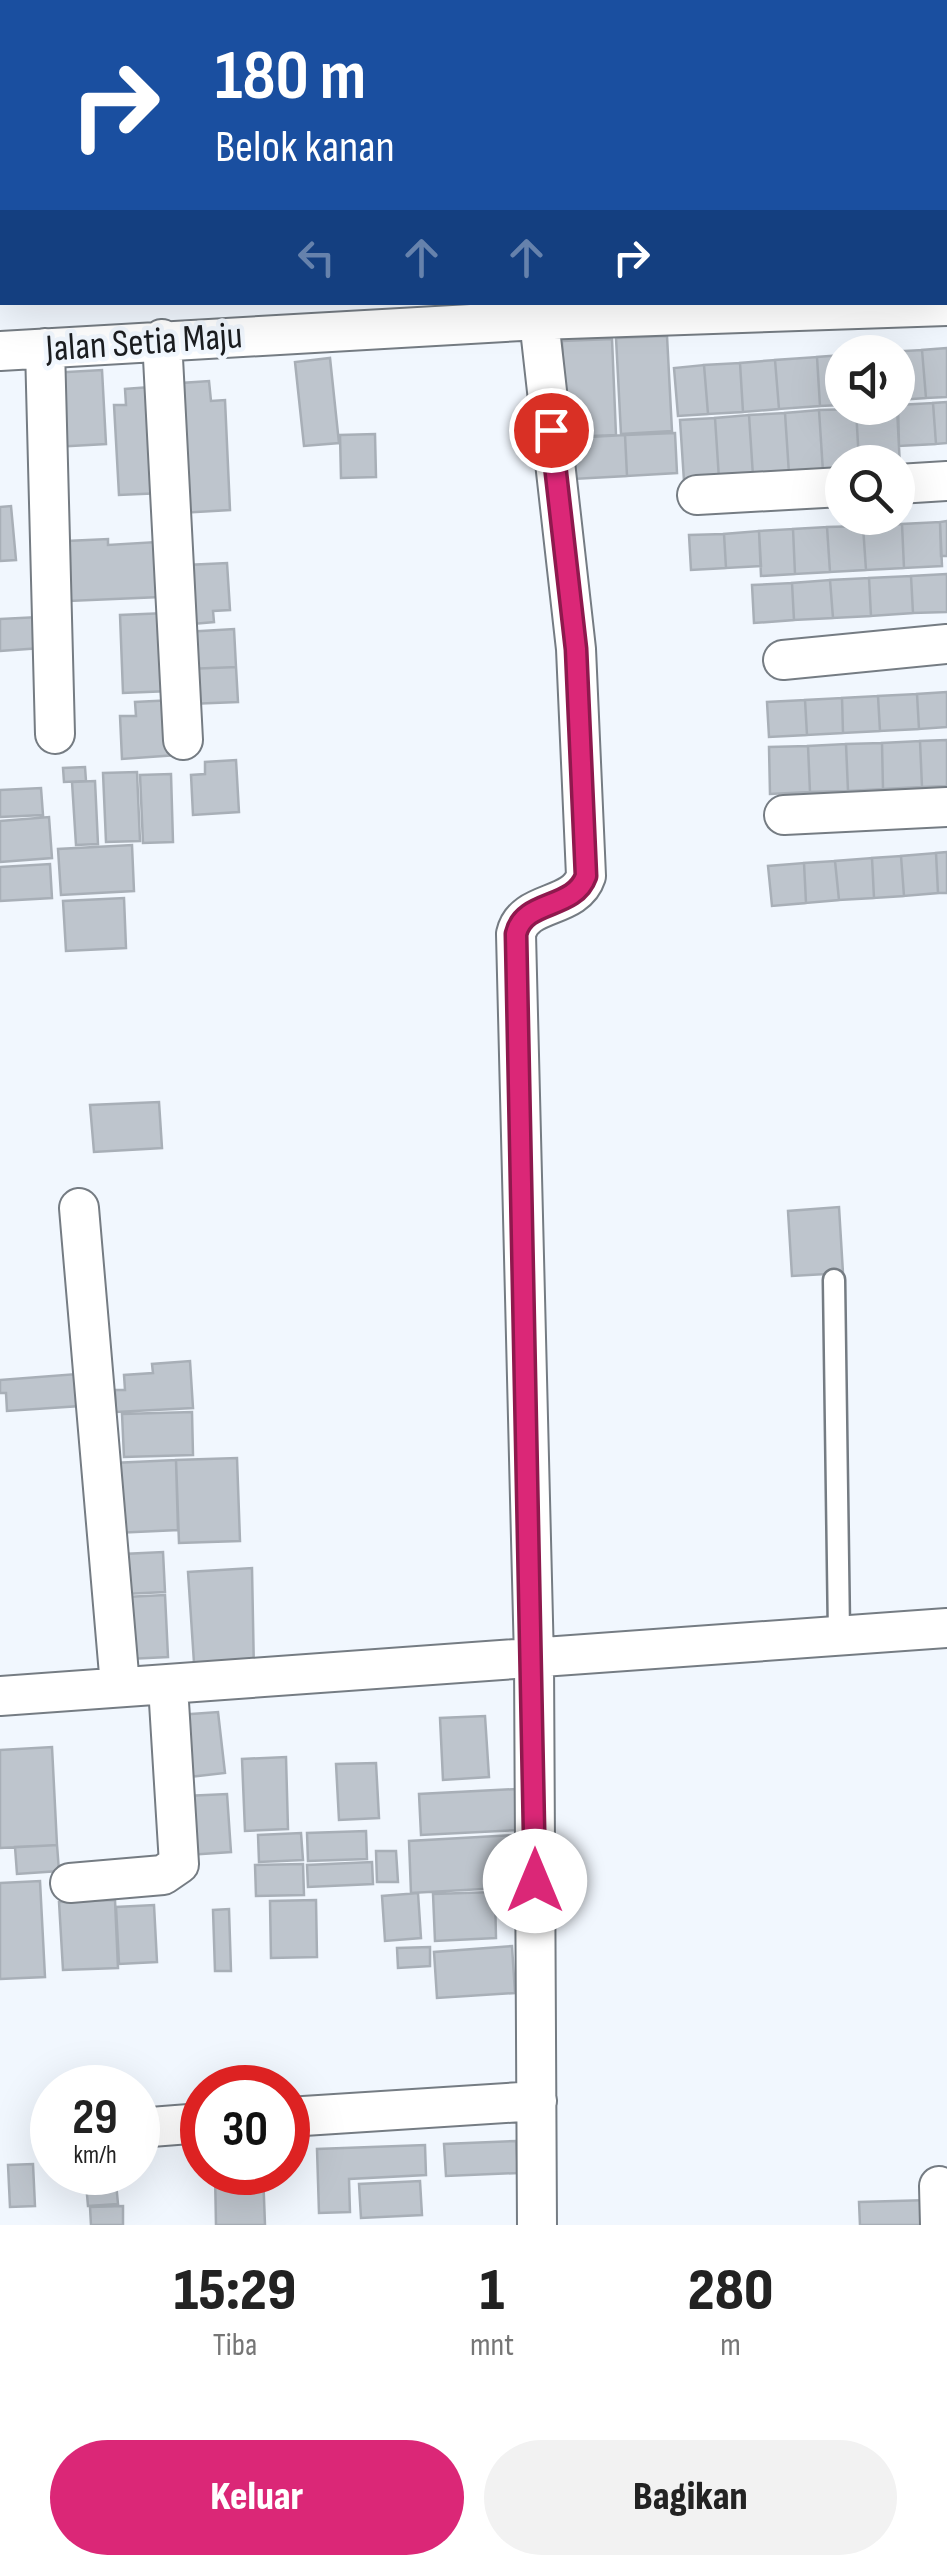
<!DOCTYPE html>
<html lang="id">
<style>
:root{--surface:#fff;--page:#f2f2f2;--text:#222;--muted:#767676;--accent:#db2777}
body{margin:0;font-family:"Sofia Sans Condensed",sans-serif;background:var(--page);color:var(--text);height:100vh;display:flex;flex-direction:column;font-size:38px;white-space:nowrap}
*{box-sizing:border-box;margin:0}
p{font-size:32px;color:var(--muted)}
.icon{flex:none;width:55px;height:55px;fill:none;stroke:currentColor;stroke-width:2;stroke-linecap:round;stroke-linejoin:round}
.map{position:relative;height:2225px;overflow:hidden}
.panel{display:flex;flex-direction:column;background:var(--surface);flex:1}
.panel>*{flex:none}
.guide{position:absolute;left:0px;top:0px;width:948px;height:305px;box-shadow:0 10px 40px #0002;background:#1a4fa0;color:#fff;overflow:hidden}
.controls{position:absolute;left:825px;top:335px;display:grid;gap:20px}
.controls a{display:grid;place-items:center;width:90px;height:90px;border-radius:50%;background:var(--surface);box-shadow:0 10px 40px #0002;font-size:50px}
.speed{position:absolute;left:30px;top:2065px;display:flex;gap:20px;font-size:50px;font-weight:700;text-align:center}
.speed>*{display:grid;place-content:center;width:130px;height:130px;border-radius:50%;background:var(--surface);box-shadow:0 10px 40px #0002;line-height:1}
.speed small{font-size:25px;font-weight:400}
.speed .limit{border:15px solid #d22;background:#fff;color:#111}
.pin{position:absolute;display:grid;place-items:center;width:85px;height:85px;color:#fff;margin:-42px;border:5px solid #fff;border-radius:50%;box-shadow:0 2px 10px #0007}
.me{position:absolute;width:110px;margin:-55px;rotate:0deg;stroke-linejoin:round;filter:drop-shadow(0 0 8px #0008)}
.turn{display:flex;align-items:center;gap:35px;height:210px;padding:0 50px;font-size:45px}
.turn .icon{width:130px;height:130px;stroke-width:2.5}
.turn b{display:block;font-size:70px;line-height:85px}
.lanes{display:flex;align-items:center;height:95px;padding:0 50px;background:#0003;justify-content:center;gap:50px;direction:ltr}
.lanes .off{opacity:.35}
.eta{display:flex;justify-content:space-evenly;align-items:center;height:170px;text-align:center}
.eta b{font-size:60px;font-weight:800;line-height:70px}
.primary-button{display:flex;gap:20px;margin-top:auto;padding:20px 50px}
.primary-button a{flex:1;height:115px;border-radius:60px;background:var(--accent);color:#fff;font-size:40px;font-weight:800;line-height:115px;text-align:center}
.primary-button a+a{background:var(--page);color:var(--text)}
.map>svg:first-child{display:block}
</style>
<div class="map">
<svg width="947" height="2225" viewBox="0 0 947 2225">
<rect width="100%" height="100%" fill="#f1f7fe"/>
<!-- building -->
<path fill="#bec5cd" stroke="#a8afb7" stroke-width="2.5" d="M593,0H692V2H593Z
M713,0H788V2H713Z
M667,336L672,431L621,434L616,338Z
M612,339L616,435L567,437L562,341Z
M947,348V397L926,398L922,350Z
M922,350L926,398L898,400V352H886Z
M842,355V405L820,406L817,357Z
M817,357L820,406L779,409L775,360Z
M330,358L339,443L304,446L295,362Z
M775,360L779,409L743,412L740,363Z
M740,363L743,412L708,414L704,365Z
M704,365L708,414L678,416L674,368Z
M102,370L106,444L54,447L50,373Z
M209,381L211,401L225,400L230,510L180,513L181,383Z
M150,387L163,493L119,495L114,405H126L125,389Z
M947,402V443L936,444L933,403Z
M933,403L936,444L899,446L898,405Z
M897,408L900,467L898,462H859L856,409Z
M856,409L859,462H842V471L823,472L819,410Z
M819,410L823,472L789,474L785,413Z
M785,413L789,474L753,476L749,415Z
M749,415L753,476L719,479L715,418Z
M715,418L719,479L684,481L680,420Z
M675,433L677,473L627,476L625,435Z
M375,434L376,477L341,478L340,435Z
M625,435L627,476L573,479L571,438Z
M11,506L16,560L0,561V507Z
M947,521V556H941L940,522Z
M940,522L942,566L904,568L902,524Z
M902,524L904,568L866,570L863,526Z
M863,526L866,570L830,572L827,527Z
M827,527L830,572L795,574L793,529Z
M793,529L795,574L761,576L759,531Z
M759,531L761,566L726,568L724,534Z
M724,534L726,568L691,570L689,535Z
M108,539V545L157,542L160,597L69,601L67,541Z
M227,563L230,610L213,611L214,622L193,624L186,565Z
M947,574V612L913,613L911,576Z
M911,576L913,613L871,616L869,578Z
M869,578L871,616L833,618L830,580Z
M830,580L833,618L794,620L792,583Z
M792,583L794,620L754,623L752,585Z
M166,613L170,691L123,693L120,615Z
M39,617L41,648L0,651V619Z
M234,629L236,667L187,669L185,632Z
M236,667L238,702L189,704L187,669Z
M947,692V727L919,729L917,694Z
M917,694L919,729L880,731L878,696Z
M878,696L880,731L843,733L842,698Z
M842,698L843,733L807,735L805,700Z
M174,700L177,755L122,759L120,716H136L135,702Z
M805,700L807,735L769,737L767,702Z
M947,740V786L922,787L920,741Z
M920,741L922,787L883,789L882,743Z
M882,743L883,789L848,791L846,744Z
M846,744L848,791L810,792L808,746Z
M808,746L810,792L770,794L769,747Z
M236,760L239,812L193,815L191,775L205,774V762Z
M85,767L86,781L64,782L63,768Z
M137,772L140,841L106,842L103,773Z
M171,774L173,842L143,843L140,775Z
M95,781L98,844L76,845L72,782Z
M41,788L43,815L0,817V790Z
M49,817L52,858L0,862V821Z
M132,845L134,891L61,895L58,849Z
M947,852V893H938L936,853Z
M936,853L938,893L904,896L901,856Z
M901,856L904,896L874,898L872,858Z
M872,858L874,898L839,900L835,861Z
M835,861L839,900L806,903L804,863Z
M804,863L806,903L772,906L768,866Z
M50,864L52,898L0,901V867Z
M124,898L126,948L66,951L63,901Z
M159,1102L162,1148L94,1152L90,1105Z
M839,1207L843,1273L792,1276L788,1211Z
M190,1361L193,1408L116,1412L115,1390H125L124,1375L153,1373L152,1364Z
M77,1374L80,1406L7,1411L6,1393H0V1380Z
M192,1412L193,1455L124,1457L122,1414Z
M237,1458L240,1541L179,1543L176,1460Z
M176,1460L178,1530L115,1533L113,1463Z
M163,1552L165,1592L125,1594L123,1554Z
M252,1568L254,1673L195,1678L188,1572Z
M165,1595L168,1657L128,1659L125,1597Z
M218,1712L225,1773L180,1778L178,1715Z
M485,1716L489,1777L443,1780L440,1718Z
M52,1747L57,1845L0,1848V1750Z
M286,1757L288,1829L245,1831L242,1759Z
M376,1763L379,1818L339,1820L336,1764Z
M516,1789L518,1830L421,1835L419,1794Z
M227,1794L231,1852L188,1855L185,1796Z
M366,1831L367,1859L308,1861L307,1833Z
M301,1833L303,1860L259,1862L258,1835Z
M516,1835L519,1887L411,1893L409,1841Z
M57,1845L59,1871L17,1874L15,1847Z
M376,1851H396L398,1882H377Z
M372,1862L373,1884L308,1887L307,1865Z
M303,1864L304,1895L256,1896L255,1865Z
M40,1881L45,1977L0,1979V1883Z
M495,1892L496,1938L435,1941L433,1894Z
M418,1893L421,1938L385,1941L382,1896Z
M115,1900L118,1968L63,1970L59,1902Z
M316,1900L317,1957L271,1958L270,1901Z
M154,1905L157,1962L119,1964L116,1907Z
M229,1909L231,1971H215L213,1910Z
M512,1946L515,1993L437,1998L434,1952Z
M430,1947V1966L398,1968L397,1948Z
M516,2141L518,2173L446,2176L444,2144Z
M425,2145L426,2175L349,2179L350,2212L319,2213L317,2149Z
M33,2164L35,2206L10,2207L8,2165Z
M85,2172H115L118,2204L88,2206Z
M215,2172H263L265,2225H216Z
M420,2181L422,2215L361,2218L359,2184Z
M930,2200L931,2225H860L859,2202Z
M123,2206V2225H91L90,2207Z"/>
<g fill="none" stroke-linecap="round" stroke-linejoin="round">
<!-- service casing -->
<g stroke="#757c83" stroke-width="25">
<path id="service" d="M834,1280L839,1633"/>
</g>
<!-- minor casing -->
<g stroke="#757c83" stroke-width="42">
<path id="minor" d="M830,0L831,2
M162,339L183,740
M45,348L55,734
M0,351L539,320L947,306
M898,484L947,481
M697,495L842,487
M783,660L947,644
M784,815L947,807
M79,1208L120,1686
M0,1696L947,1628
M70,1883L163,1875L179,1864L168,1686
M288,2117L537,2101
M138,2128L202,2123
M939,2186L940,2225
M537,2225L534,1660L516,934C524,899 575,910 586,876L576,649L539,320"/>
</g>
<!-- service -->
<use href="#service" stroke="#fff" stroke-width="20"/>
<!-- minor -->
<use href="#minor" stroke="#fff" stroke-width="38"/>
</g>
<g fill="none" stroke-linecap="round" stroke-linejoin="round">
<!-- route casing -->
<g stroke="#8e194d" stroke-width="25">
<path id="route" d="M535,1881L516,934C524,899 574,910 586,876L576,649L551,430"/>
</g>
<!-- route -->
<use href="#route" stroke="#db2777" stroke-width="18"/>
</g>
<g text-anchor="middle" stroke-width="9" stroke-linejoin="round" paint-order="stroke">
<!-- street labels -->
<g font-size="38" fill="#1b1d20" stroke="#f1f7fe">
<text transform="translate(144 341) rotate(-4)" y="13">Jalan Setia Maju</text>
</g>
</g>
</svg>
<div class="controls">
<a><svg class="icon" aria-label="sound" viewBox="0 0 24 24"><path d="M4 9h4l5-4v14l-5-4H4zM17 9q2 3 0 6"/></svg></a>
<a><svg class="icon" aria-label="search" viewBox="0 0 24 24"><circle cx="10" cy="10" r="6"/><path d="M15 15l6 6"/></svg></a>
</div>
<div class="speed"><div>29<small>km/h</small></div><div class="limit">30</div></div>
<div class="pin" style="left:551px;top:430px;background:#d93025"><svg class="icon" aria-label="arrive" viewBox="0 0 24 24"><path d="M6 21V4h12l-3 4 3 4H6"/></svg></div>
<svg class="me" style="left:535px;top:1881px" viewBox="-20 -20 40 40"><circle r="19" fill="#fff"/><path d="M0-13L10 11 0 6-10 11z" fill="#db2777"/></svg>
<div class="guide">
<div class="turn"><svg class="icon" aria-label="right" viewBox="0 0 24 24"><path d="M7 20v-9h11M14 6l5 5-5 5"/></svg><div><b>180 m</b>Belok kanan</div></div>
<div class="lanes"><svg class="icon off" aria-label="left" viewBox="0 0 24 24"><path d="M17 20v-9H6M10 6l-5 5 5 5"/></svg><svg class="icon off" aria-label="ahead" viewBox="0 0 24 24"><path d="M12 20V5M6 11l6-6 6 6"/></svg><svg class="icon off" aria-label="ahead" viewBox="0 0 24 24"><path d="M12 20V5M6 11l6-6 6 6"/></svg><svg class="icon" aria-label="right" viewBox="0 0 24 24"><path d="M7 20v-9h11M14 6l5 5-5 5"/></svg></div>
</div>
</div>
<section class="panel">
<div class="eta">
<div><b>15:29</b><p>Tiba</p></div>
<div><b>1</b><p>mnt</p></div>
<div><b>280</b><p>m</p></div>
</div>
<div class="primary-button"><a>Keluar</a><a>Bagikan</a></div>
</section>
